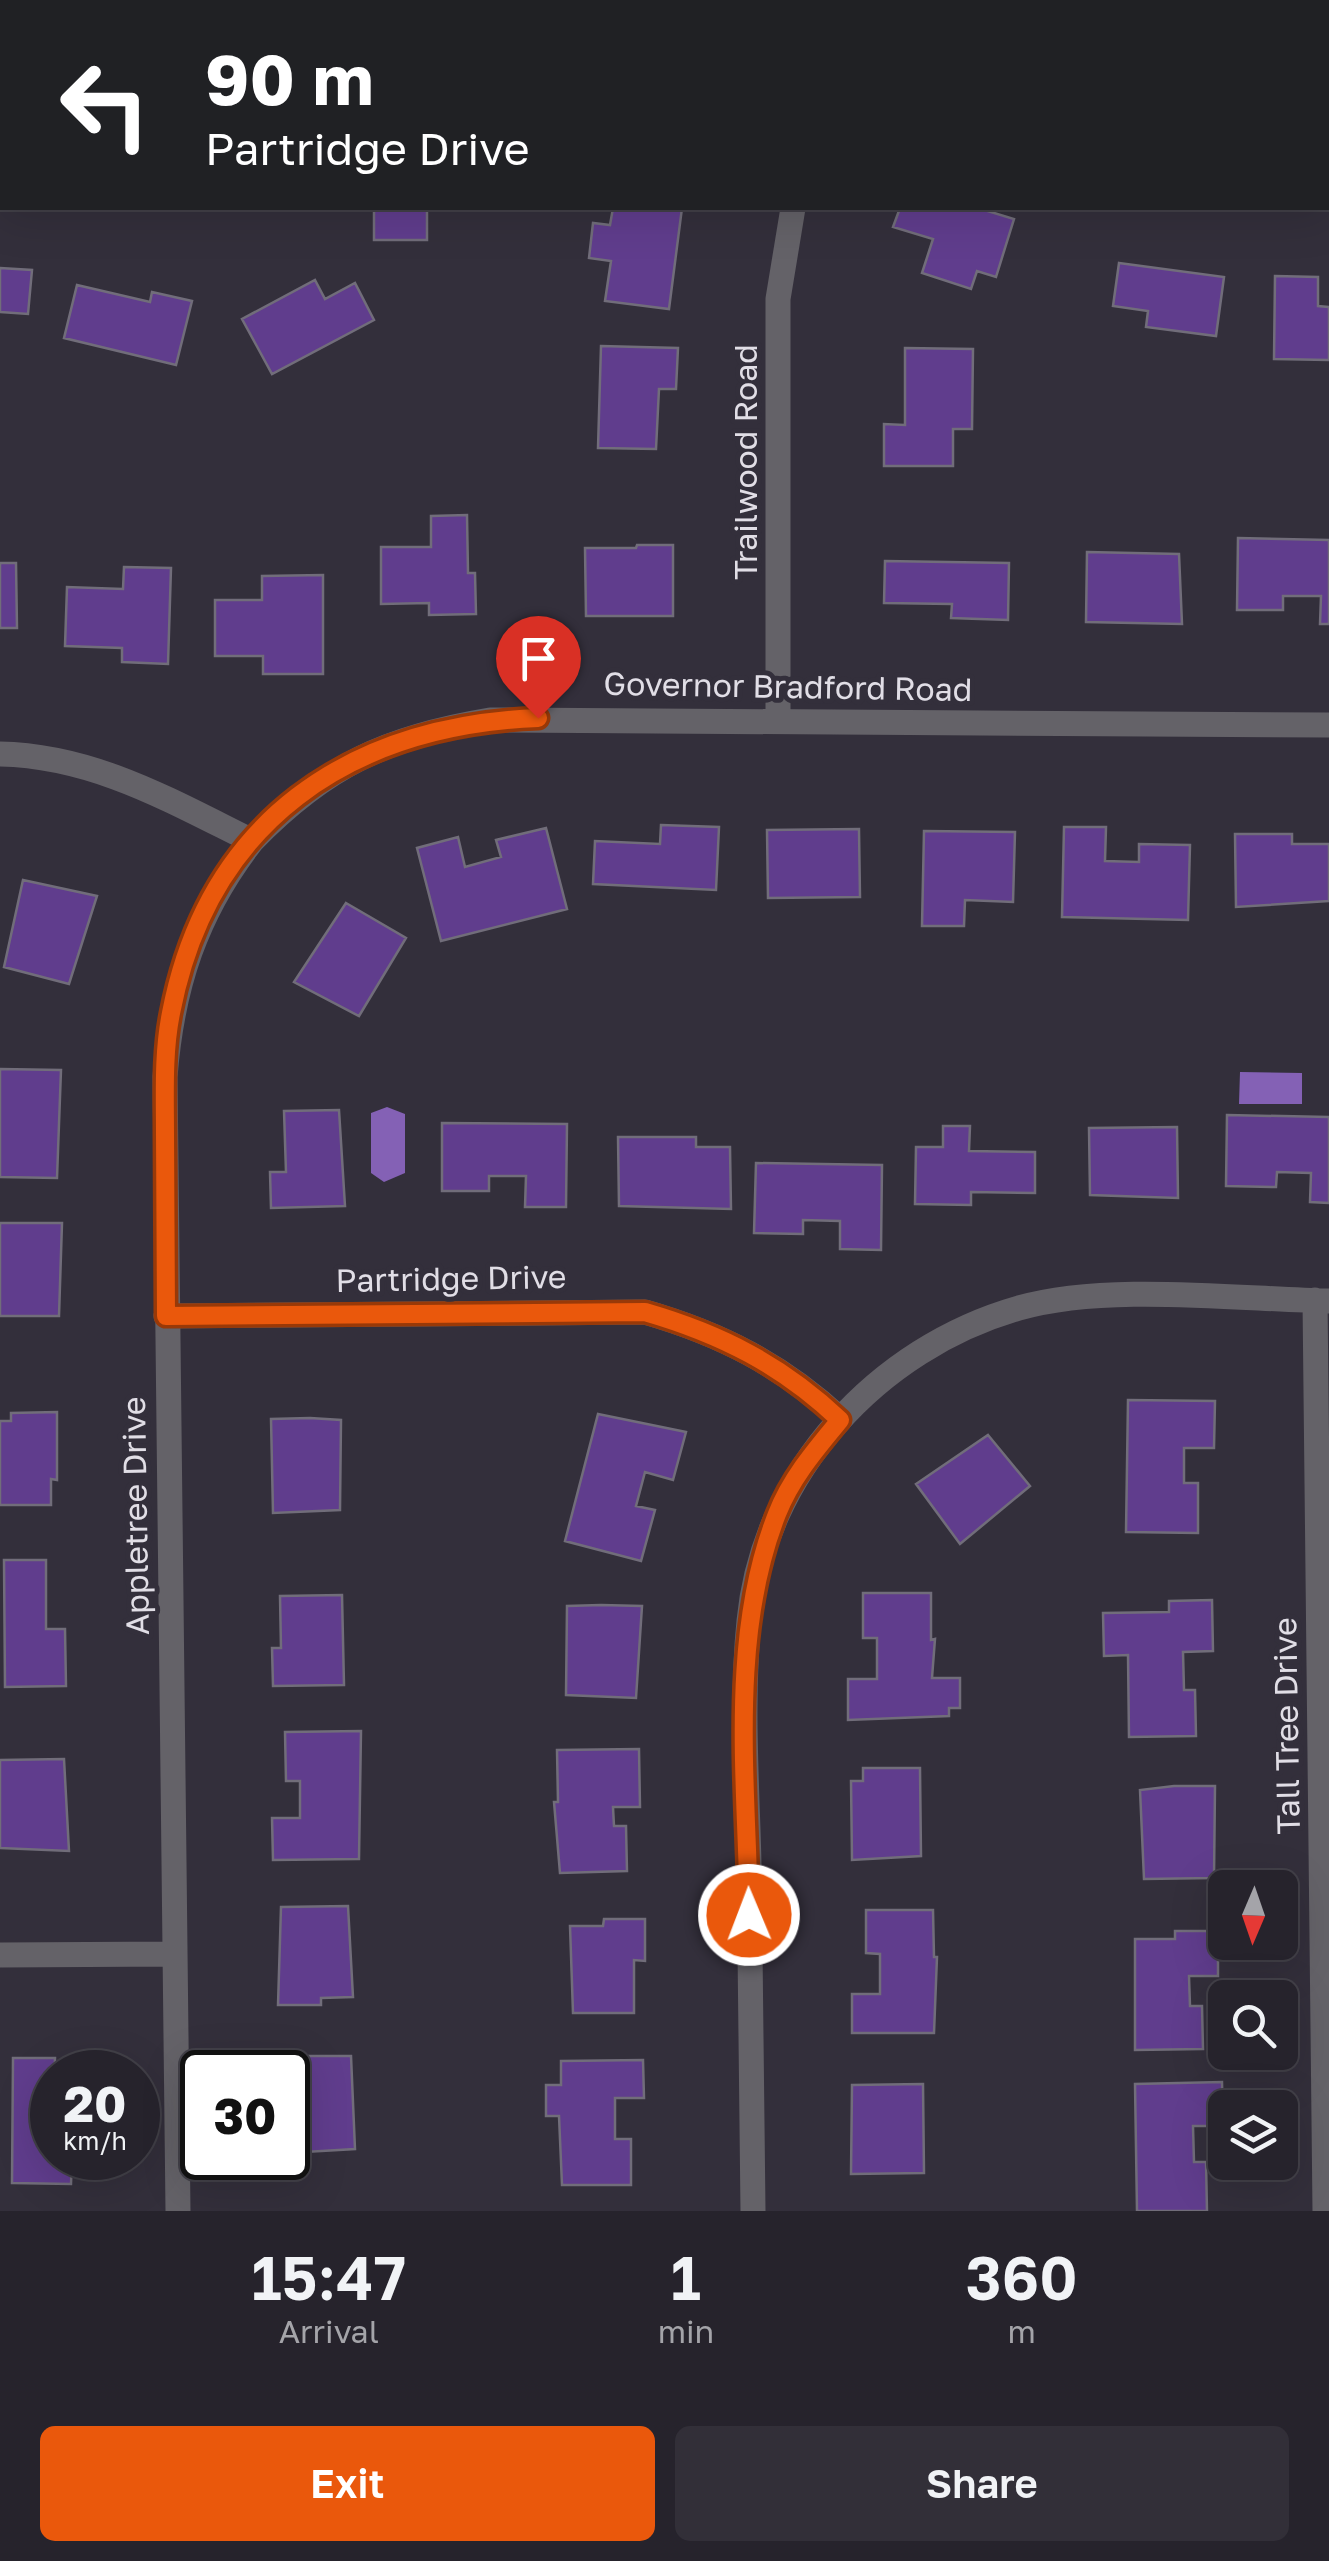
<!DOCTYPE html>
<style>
:root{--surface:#26232c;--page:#322f38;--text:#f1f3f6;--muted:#a4a4a9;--line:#424048;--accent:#ea580c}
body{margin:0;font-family:"Golos Text",sans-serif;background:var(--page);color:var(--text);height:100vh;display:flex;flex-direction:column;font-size:38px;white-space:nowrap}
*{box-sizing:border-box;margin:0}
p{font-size:32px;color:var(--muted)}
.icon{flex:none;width:55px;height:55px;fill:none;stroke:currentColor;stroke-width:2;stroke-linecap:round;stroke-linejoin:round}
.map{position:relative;height:2211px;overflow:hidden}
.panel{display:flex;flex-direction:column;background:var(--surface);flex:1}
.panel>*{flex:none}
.guide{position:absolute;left:0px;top:0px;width:1330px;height:210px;box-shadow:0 10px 40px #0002,0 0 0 2px var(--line);background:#202124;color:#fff;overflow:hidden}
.needle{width:65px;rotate:182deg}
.controls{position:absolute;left:1208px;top:1870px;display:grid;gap:20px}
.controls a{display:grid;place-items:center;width:90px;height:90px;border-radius:15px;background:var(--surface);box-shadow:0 10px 40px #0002,0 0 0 2px var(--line);font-size:50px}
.speed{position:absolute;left:30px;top:2050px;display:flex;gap:20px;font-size:50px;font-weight:700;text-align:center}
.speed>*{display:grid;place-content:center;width:130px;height:130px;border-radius:50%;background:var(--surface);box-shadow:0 10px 40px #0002,0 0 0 2px var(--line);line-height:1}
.speed small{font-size:25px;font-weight:400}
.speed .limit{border:5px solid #111;border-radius:15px;background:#fff;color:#111}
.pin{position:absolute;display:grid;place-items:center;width:85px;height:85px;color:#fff;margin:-102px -42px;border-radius:50% 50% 50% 0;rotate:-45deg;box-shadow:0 0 10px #0007}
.pin .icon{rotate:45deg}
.me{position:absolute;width:110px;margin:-55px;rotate:359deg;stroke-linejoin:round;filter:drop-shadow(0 0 8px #0008)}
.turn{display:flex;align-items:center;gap:35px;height:210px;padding:0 40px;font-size:45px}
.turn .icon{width:130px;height:130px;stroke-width:2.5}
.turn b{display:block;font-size:70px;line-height:85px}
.eta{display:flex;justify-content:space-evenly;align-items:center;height:170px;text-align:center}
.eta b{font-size:60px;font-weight:600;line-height:70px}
.cta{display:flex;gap:20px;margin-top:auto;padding:20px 40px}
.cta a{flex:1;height:115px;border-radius:15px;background:var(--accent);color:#fff;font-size:40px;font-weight:600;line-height:115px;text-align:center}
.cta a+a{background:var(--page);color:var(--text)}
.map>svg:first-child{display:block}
</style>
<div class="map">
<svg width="1329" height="2211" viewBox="0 0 1329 2211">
<rect width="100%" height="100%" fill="#332f3b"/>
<!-- water -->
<path fill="#8461b5" d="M1240,1072L1302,1073V1104H1239Z
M387,1107L405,1114V1173L384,1182L371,1173V1113Z"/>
<!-- building -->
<path fill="#603d8d" stroke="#716d7a" stroke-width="2.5" d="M338,0H439V2H338Z
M1155,0H1265V2H1155Z
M374,208H427V240H374Z
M613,208H682L669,309L605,301L611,261L589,258L593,223L610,225Z
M900,208H978L1014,219L996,277L977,271L971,289L922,273L933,239L893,227Z
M1119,263L1224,277L1216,336L1146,327L1148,311L1113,306Z
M0,268L32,270L28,314L0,312Z
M1275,276L1318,277V306L1329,307V360L1274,359Z
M315,280L325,299L355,283L374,320L272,374L242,319Z
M77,285L150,302L152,292L192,301L176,365L64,338Z
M601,346L678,348L676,389H659L656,449L598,448Z
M905,348L973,349L972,429H953V466H884V424L905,425Z
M467,515L468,573H475L476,614L429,615V603L381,604V547H431V516Z
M1238,538L1329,540V624H1320L1321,596H1283V610H1237Z
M637,545H673V616H586L585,548H636Z
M1087,552L1179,554L1182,624L1086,622Z
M885,561L1009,563L1008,620L951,618L952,604L884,603Z
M0,563H16L17,628H0Z
M124,567L171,568L168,664L122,662V648L65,646L67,587L123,589Z
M323,575V674H263V656H215V600H262V576Z
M661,825L719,827L716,890L593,884L595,841L660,844Z
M1064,827H1106L1105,861L1139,862V844L1190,845L1188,920L1062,917Z
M546,828L567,909L441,941L417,848L458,837L465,867L501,857L496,840Z
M859,829L860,897L768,898L767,830Z
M924,831L1015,832L1013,902L965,900L964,926H922Z
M1235,834H1292V844H1329V901L1236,907Z
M23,880L97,896L69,984L4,967Z
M346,903L406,938L359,1016L294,982Z
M0,1069L61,1070L57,1178L0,1177Z
M339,1110L345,1206L271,1208L270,1172H286L284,1111Z
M1227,1115L1329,1117V1203L1310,1202L1311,1173L1277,1172L1276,1187L1226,1186Z
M442,1123L567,1124L566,1207H525L526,1176H489V1191H442Z
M943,1126H970L969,1151L1035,1152V1193L971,1192V1205L915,1204L916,1147H943Z
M1177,1127L1178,1198L1090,1195L1089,1128Z
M618,1137H696V1147H730L731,1209L619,1206Z
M756,1163L882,1165L881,1250L840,1249V1221L803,1220V1234L754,1233Z
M0,1223H62L59,1316H0Z
M1128,1400L1215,1401L1214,1448H1184V1483H1198V1533L1126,1532Z
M57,1412V1480L51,1479V1505H0V1421H11V1413Z
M598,1414L686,1432L673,1480L645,1472L636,1506L655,1510L641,1561L565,1541Z
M310,1418L341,1420L340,1510L273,1513L271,1419Z
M988,1435L1030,1486L960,1544L916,1484Z
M4,1560H46V1629H65L66,1686L5,1687Z
M863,1593H931V1640L935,1639L932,1678H960V1708H949V1716L848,1720V1679H877V1638H863Z
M342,1595L344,1685L273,1686L272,1648H281L280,1596Z
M1212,1600L1213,1651L1183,1652L1184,1690H1195L1196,1736L1129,1737L1128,1655L1104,1656L1103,1613L1169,1612V1601Z
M601,1605L642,1606L636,1698L566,1695L567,1606Z
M361,1731L359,1859L273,1860L272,1818H300V1781H286L285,1732Z
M639,1749L640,1807H613L614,1826H626L627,1871L560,1873L554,1802H558L557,1750Z
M64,1759L69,1851L0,1848V1760Z
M863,1768H920L921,1856L852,1860L851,1781H863Z
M1174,1786H1215L1214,1878L1144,1879L1140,1790Z
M348,1906L353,1997L321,1998V2005H278L281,1907Z
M866,1910H933L934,1957H937L934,2033H852V1994H880V1954L866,1953Z
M604,1919H645V1961L634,1960V2013H573L570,1926H603Z
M1175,1931H1218V1976H1189L1190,2006H1202L1203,2049L1135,2050V1939H1175Z
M292,2056H351L355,2149L288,2153V2109L296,2108Z
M13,2058H55L52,2158H72L71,2184L12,2183Z
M643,2060L644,2098H615V2139H631V2185H562L559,2116H546V2085H561V2061Z
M1222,2082L1223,2126H1193L1194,2162H1206L1207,2211H1137L1135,2084Z
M923,2084L924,2173L851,2174L852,2085Z"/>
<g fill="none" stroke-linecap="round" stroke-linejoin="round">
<!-- minor -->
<path stroke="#646268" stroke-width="25" d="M231,0V2
M910,0L912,2
M0,149H2
M1328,169H1329
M778,719V299L793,208
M0,754C94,756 169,800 252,841C326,765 387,737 490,720L1329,725
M1315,1300L1325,2211
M166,1316L645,1312C721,1334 782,1365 840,1419
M0,1955L174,1954
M178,2211L165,1077C172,986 196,913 252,841
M753,2211C752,2095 750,1979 749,1863C747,1783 741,1700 749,1621C763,1472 878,1348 1019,1308C1107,1283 1237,1299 1329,1301"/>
</g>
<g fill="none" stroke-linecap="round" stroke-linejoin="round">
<!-- route casing -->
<g stroke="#983908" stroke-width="25">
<path id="route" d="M538,718C349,726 208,821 171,1013C163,1053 165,1094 165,1134C165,1195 166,1255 166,1316L645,1312C721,1334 782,1365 840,1420C816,1449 791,1478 777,1514C728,1638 747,1784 749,1915"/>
</g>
<!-- route -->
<use href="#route" stroke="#ea580c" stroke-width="18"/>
</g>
<g text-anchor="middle" stroke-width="10" stroke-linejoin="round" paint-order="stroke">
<!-- street labels -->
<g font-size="32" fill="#e1dee6" stroke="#332f3b">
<text transform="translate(746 462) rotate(-90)" y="11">Trailwood Road</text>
<text transform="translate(788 687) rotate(1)" y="11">Governor Bradford Road</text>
<text transform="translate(451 1279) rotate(-1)" y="11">Partridge Drive</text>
<text transform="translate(136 1516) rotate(-91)" y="11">Appletree Drive</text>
<text transform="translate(1287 1726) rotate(-91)" y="11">Tall Tree Drive</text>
</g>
</g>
</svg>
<div class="controls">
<a><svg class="needle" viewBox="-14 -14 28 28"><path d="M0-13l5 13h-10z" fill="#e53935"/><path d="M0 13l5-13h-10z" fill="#a4a4a9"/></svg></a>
<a><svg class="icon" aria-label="search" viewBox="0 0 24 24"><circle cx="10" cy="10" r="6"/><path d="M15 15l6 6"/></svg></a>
<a><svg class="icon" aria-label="layers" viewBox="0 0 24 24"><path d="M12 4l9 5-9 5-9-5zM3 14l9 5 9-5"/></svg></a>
</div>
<div class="speed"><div>20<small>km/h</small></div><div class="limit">30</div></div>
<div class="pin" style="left:538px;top:718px;background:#d93025"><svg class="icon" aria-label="arrive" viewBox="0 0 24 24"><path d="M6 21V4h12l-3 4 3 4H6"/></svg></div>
<svg class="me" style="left:749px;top:1915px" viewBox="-20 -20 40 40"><circle r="17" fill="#ea580c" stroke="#fff" stroke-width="3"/><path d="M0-11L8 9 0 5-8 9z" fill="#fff"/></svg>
<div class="guide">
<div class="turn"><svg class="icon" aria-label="left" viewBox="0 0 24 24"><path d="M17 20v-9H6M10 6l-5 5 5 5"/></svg><div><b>90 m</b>Partridge Drive</div></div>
</div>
</div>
<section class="panel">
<div class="eta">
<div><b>15:47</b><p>Arrival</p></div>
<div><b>1</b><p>min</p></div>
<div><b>360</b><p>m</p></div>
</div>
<div class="cta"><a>Exit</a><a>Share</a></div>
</section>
